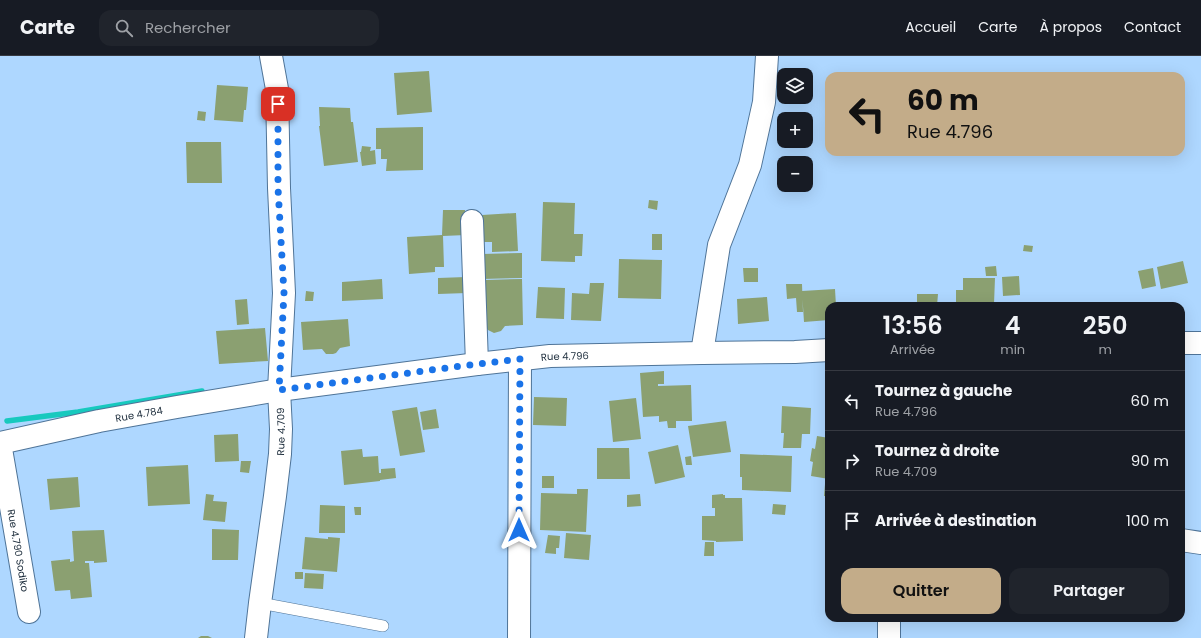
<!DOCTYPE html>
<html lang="fr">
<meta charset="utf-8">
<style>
:root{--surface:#171b24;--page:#20242c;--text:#f1f3f6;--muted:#9ea1a6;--line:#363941;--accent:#c3ac89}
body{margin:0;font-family:Poppins,sans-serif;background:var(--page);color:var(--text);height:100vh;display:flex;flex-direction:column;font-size:15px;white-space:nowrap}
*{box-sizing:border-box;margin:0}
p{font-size:13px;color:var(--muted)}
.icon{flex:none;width:22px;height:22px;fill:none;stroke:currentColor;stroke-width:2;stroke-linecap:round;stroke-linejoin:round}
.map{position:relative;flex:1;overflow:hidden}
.side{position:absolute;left:825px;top:246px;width:360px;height:320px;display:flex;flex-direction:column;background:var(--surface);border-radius:12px;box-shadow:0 4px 16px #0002}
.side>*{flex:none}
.hud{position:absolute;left:825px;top:16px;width:360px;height:84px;border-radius:12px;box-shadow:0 4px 16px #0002;background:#c3ac89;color:#111;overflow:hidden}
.fabs{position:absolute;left:777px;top:12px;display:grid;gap:8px}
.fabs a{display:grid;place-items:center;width:36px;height:36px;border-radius:8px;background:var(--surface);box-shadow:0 4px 16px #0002;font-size:20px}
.pin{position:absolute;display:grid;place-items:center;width:34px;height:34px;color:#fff;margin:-17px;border-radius:8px;box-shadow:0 2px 6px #0006}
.me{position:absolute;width:44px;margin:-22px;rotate:0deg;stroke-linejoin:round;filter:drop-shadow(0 0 3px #0008)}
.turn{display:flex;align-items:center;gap:14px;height:84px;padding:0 16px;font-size:18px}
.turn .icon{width:52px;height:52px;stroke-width:2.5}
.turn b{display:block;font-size:28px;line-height:34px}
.eta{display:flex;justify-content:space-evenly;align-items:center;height:68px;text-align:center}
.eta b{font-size:24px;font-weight:600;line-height:28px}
.action{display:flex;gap:8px;margin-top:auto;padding:8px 16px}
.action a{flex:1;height:46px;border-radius:12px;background:var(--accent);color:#111;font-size:16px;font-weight:600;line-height:46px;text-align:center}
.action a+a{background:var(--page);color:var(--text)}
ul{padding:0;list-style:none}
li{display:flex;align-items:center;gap:12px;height:60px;padding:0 16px;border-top:1px solid var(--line)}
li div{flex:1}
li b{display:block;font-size:15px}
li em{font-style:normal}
header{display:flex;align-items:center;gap:24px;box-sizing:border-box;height:56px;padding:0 20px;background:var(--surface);border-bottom:1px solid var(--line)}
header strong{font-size:19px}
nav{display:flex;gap:22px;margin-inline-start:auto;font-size:14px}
.search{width:280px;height:36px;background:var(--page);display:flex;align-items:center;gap:10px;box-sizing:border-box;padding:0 14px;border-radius:12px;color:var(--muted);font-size:15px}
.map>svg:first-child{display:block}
</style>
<header>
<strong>Carte</strong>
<div class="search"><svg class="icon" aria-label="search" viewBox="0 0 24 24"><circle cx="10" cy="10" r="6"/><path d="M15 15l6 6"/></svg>Rechercher</div>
<nav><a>Accueil</a><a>Carte</a><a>À propos</a><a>Contact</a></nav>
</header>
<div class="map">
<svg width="1201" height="582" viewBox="0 0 1201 582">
<rect width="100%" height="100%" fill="#aed7ff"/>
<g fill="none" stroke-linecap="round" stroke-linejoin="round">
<!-- stream -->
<path stroke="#17c9be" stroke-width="5.5" d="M7,365L78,356L202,335"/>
</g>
<!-- building -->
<path fill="#8ba071" d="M429,15L432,56L397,59L394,17Z
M217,29L248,31L246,54H244L243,66L214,64Z
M319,51L350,52L351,66H353L358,106L324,110L319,70H320Z
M198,55L206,56L205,65L197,64Z
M423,71V114L386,115L387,103H381V93H376V72Z
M186,86H221L222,127H187Z
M362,90L371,91L370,95L375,94L376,108L362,110L360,96H361Z
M649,144L658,145L657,154L648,152Z
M543,146L575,147L574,178H583L582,200H575V206L541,205Z
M443,154H465L466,179L443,180L444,211H435V216L409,218L407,181L442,179Z
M516,157L518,195L492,196V186H483L482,159Z
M652,178H662V194H652Z
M1024,189L1033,190L1032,196L1023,195Z
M522,197V222L482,223V198Z
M619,203L662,204L661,243L618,242Z
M1183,205L1188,227L1161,233L1157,211Z
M996,210L997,220H986L985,211Z
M743,212H758V226H744Z
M1153,212L1156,230L1142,233L1138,215Z
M1019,220L1020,239L1003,240L1002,221Z
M466,221L467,237L438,238V222Z
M963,222H995L994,248H984V250H956V234H963Z
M382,223L383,243L342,245V226Z
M522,223L523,269L505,270L501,275L494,277L488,274L486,271L484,224Z
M590,227H604L601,265L571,264L572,237L589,238Z
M786,228H802L803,256H797L796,242L787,243Z
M538,231L565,232L564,263L536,262Z
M835,233L836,250H829V264L804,266L802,235Z
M306,235L314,236L313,245H305Z
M917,238H938L937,250H917Z
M767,241L769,265L738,268L737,243Z
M247,243L249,268L237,269L235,244Z
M348,263L350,290L340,292L336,297L333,298H326L322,293L303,294L301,266Z
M265,272L268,305L219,308L216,275Z
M664,315V328H658V330L691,329L692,365H676V372H668L667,365L659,366V360L643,361L640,317Z
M534,341L567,342L566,370L533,369Z
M636,342L641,383L613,386L609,345Z
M782,350L811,352L810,378H802L801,392H783L784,377H781Z
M417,351L425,396L400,400L392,355Z
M436,353L439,372L423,374L420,356Z
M726,365L731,396L693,401L688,370Z
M238,378L239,405L215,406L214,379Z
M817,380L829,382V423L811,420L813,406L810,405L812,392L815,393Z
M678,389L685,421L655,428L648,396Z
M597,392H629L630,423H597Z
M362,393L363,401L378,400L379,417H381V413L395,412L396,422L380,424V425L344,429L341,395Z
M740,398L792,400L791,436L742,434V421H740Z
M691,400L692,409H686L685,401Z
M241,405H251L249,417L240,416Z
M188,409L190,448L148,450L146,411Z
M542,420H554V432H542Z
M78,421L80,451L50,454L47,423Z
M825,428H829V440H824Z
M577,433H588L586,476L540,474L541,437L577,438Z
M206,438L214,439L213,445L227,446L225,466L203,464Z
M640,438L641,450L627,451V439Z
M723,438V439H725V442H742L743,485L716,486V485L702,484V460H715V452H712V439Z
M773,448L786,449L785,459L772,458Z
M320,449L345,450V477H319Z
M354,451H361V459H355Z
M212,473L239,474L238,504H212Z
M104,474L107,506L94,507V505H85V507H89L92,541L71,543L70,534L55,535L51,505L70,503V506L74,505L72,475Z
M566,477L591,479L589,504L564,502Z
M548,479L560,480L559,492H556V498L545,497Z
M305,481L328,483V481L340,482L337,516L302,513Z
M705,486H714V500H704Z
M295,516H303V523H295Z
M305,517L324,518L323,533L304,532Z
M201,580H208L212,582H198Z"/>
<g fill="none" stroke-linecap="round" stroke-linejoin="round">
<!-- service casing -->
<g stroke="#4f7498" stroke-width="12">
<path id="service" d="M260,547L383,570"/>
</g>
<!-- minor casing -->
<g stroke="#4f7498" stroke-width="24">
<g id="minor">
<path d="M472,165L477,308"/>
<path d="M1181,287H1201"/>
<path d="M702,297L719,189L750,109L764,46L767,0"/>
<path id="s1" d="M0,387L99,365L177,351L279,334L477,308L550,300L702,297L795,296L829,294"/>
<path id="s2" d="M0,387L29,556"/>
<path d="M1181,484L1201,487"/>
<path d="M889,562V582"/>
<path id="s3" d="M256,582L260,547L275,440L280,398L281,373L279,334L284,237L279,132L277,33L271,0"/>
<path d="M519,582L520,303"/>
</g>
</g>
<!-- service -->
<use href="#service" stroke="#fff" stroke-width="11"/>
<!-- minor -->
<use href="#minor" stroke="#fff" stroke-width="22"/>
</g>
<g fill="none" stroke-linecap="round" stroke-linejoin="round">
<!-- route -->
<path stroke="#1a73e8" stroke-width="7" stroke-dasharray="0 12.6" d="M278,48V132L284,237L279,334L477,308L520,303L519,474"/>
</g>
<g text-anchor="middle" stroke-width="3" stroke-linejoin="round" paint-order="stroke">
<!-- street labels -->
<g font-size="10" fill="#1b2b3a" stroke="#ecf4fc">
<text dy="4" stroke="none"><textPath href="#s1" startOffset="572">Rue 4.796</textPath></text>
<text dy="4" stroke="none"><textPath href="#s1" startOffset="142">Rue 4.784</textPath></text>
<text dy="4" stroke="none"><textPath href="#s3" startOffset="208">Rue 4.709</textPath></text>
<text dy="4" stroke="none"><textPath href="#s2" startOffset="109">Rue 4.790 Sodiko</textPath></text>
</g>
</g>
</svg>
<div class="fabs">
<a><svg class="icon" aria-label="layers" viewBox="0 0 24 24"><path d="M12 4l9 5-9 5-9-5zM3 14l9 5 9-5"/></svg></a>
<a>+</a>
<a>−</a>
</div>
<div class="pin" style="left:278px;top:48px;background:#d93025"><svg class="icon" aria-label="arrive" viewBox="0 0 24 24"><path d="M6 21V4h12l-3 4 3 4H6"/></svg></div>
<svg class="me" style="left:519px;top:474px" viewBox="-20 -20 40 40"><path d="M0-17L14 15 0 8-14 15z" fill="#1a73e8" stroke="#fff" stroke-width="4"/></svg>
<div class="hud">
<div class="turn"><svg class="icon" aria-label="left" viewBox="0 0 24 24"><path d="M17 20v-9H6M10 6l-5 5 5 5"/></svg><div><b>60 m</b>Rue 4.796</div></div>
</div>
<section class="side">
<div class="eta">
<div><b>13:56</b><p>Arrivée</p></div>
<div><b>4</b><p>min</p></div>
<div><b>250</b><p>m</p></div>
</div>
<ul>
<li><svg class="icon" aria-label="left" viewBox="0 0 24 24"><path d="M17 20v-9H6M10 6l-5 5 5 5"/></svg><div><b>Tournez à gauche</b><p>Rue 4.796</p></div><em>60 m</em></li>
<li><svg class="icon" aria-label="right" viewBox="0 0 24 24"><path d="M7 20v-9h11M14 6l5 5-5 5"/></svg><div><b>Tournez à droite</b><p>Rue 4.709</p></div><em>90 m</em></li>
<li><svg class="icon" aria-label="arrive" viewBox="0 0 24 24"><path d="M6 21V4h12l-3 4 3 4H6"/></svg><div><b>Arrivée à destination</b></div><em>100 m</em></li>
</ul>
<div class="action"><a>Quitter</a><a>Partager</a></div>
</section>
</div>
